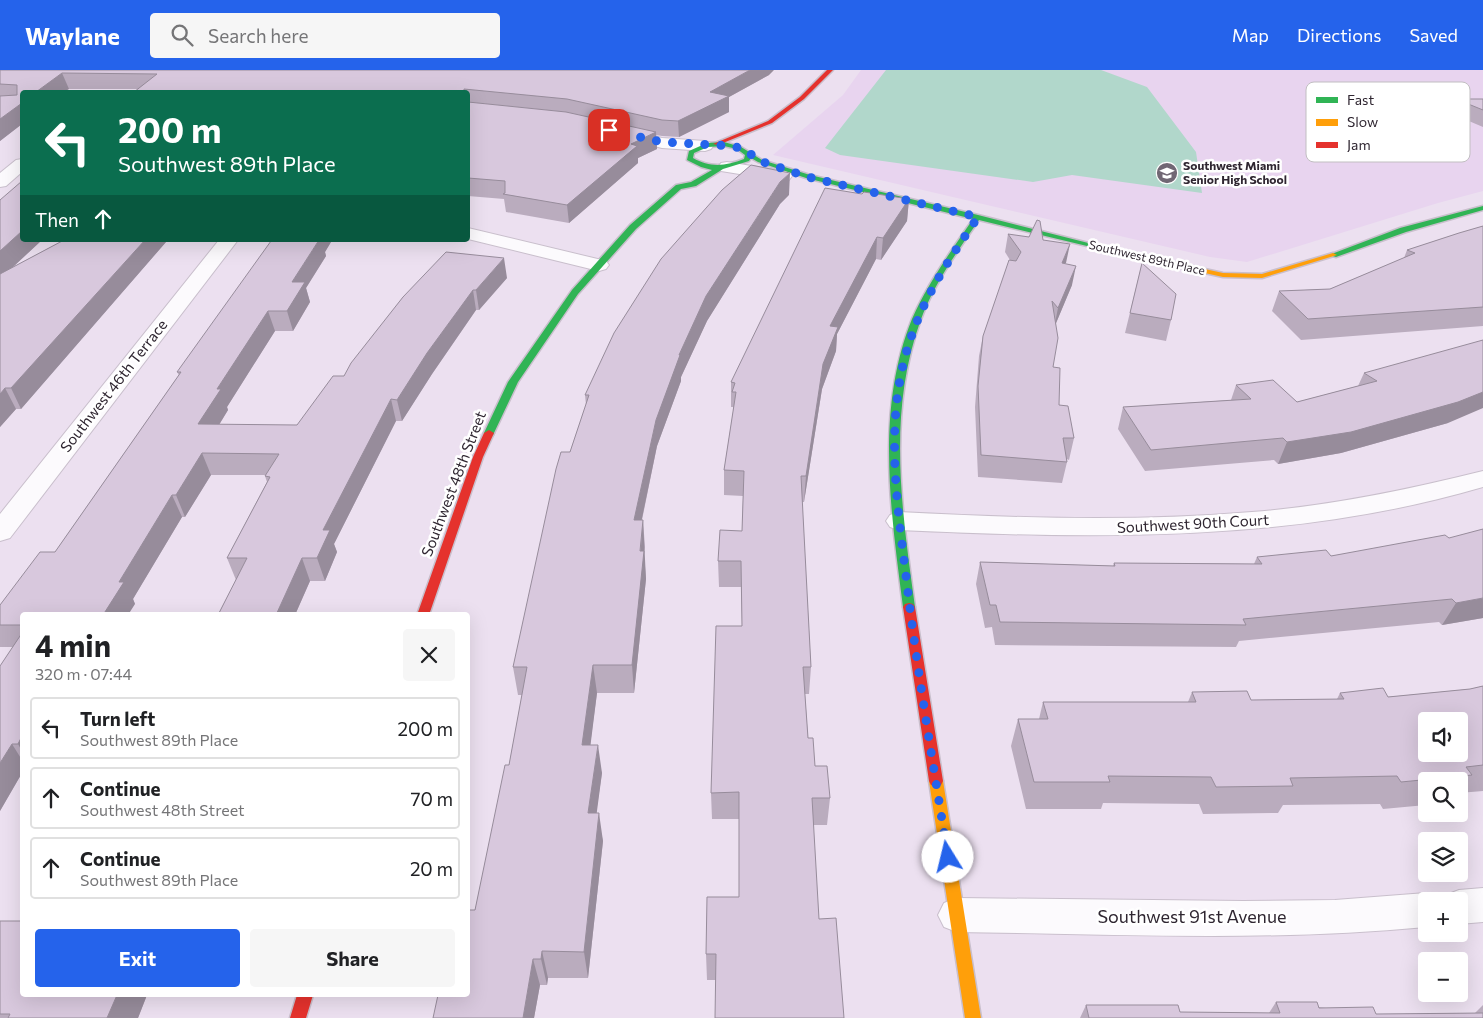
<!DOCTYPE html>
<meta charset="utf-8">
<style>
:root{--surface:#fff;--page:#f6f6f6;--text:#202124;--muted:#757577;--line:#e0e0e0;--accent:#2563eb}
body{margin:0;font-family:Commissioner,sans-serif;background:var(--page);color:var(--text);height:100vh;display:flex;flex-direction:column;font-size:19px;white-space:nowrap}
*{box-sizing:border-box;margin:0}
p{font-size:16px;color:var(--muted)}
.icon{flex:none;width:28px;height:28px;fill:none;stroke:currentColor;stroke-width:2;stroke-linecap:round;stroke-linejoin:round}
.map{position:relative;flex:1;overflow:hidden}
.side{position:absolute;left:20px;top:542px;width:450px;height:385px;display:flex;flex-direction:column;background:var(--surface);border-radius:5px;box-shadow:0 5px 20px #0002}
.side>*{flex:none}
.guide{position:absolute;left:20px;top:20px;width:450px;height:152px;border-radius:5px;box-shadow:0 5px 20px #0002;background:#0b6e4f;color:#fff;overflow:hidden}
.controls{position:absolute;left:1418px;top:642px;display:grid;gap:10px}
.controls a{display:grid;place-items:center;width:50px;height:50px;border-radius:5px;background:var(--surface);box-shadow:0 5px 20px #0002;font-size:25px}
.pin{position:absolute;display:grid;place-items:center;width:42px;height:42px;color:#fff;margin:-21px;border-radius:10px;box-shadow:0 2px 8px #0006}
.me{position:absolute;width:55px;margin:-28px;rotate:351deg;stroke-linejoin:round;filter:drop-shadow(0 0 4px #0008)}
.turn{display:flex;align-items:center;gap:18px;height:105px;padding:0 15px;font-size:22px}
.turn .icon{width:65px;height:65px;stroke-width:2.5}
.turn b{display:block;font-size:35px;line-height:42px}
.then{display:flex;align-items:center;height:48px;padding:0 15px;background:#0003;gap:10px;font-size:19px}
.round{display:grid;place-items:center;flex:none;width:52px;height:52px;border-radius:5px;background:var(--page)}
.summary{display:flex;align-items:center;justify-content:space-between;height:85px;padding:0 15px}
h1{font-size:30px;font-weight:700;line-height:38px}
.button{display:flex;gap:10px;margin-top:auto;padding:10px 15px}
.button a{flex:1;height:58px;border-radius:5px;background:var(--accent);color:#fff;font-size:20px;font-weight:700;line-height:58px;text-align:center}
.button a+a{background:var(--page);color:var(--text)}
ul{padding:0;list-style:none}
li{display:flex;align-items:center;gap:15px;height:62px;margin:0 10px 8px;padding:0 5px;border:2px solid var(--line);border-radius:5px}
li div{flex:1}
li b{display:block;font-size:19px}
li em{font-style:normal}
header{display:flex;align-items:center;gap:30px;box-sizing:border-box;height:70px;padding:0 25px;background:var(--accent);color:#fff}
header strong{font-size:24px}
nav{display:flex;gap:28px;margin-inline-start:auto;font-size:18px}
.search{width:350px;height:45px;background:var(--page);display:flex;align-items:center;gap:12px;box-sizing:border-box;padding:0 18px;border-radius:5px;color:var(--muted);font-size:19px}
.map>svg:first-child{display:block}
</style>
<header>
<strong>Waylane</strong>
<div class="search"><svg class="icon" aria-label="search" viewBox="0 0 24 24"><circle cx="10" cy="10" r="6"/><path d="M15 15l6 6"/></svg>Search here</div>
<nav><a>Map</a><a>Directions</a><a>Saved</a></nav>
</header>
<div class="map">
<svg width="1483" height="948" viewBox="0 0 1483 948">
<rect width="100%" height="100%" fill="#ece0f0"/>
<!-- built -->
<path fill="#e8d4ef" d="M861,0H1483V121L1438,133L1247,192L1210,187L773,85L843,25Z"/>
<!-- green -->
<path fill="#b1d7cb" d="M886,0H1101L1147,17L1196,82L1202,123L1072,105L1033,112L840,85L825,78Z"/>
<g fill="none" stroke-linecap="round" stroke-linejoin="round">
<!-- street casing -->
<g stroke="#c9bfcc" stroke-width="2">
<path id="street" d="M620,58L662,68L705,71L711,73L713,76L711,79L705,81L662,78L614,66L612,63L614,60Z
M22,89V102L6,116L0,117V103L16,90Z
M727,92L783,101L789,102L792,106L789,110L783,111L721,101L719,97L721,93Z
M468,158L606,191L609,195L606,199L599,201L468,169Z
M219,170H238L10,468L0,471V444Z
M1483,401V417C1294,473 1094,469 899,460L890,457L886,451L890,445L899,442C1017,448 1134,452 1252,442C1330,436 1407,420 1483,401Z
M1483,818V852L1459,854V831H1443L1446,825L1459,820Z
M1426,823L1439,828L1441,831H1426V857C1271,872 1113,864 957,862L944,857L938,845L944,833L957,828L1243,831L1335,830Z"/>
</g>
<!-- fast casing -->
<g stroke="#c9bfcc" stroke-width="3">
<path id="fast" d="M724,72L741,77L762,90L810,105L978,145L1116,180L1112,182L979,150C957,182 933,215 920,252C887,344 902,442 915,537L913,540H905L903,537C891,443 875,340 912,249C928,213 951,181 973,149L806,108L758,92L751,88L749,91L723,99L696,116L681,119L636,159L578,224L518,312L493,365H485L484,363L508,312L572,220L630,155L676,115L691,112L712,100L701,97L687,90L689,81L707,73ZM724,76L737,79L745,85L744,89C726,96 710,98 693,88L694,83L708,77Z
M1483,136V140L1406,162L1336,187L1329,185L1400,158Z"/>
</g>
<!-- slow casing -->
<g stroke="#c9bfcc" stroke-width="3">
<path id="slow" d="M1109,178L1223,203L1262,204L1333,183L1337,185L1262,208L1223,207L1109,182Z
M936,705L941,707L943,711L981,948H965L929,711L931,707Z"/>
</g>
<!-- jam casing -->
<g stroke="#c9bfcc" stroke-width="3">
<path id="jam" d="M827,0H833L804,29L772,53L718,75L713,74L768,51L800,27Z
M489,360L494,363L483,387L429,545H417L473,387L484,363Z
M909,533L913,534L915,537L943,711L941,715L936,717L931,715L929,711L903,537L905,534Z
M297,925H313L306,948H290Z"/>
</g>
<!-- street -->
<use href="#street" fill="#fcfafd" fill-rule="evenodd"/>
<!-- fast -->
<use href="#fast" fill="#30b455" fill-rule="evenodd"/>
<!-- slow -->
<use href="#slow" fill="#ff9f0a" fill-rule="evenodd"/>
<!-- jam -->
<use href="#jam" fill="#e5322d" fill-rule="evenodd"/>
</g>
<!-- wall -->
<path fill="#baacbe" d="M0,0L769,5L729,27V42L679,67L662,66L656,65L657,79L638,88V93L569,153L506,142L504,129L468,126V22H134L138,19H69L22,22V54L0,71Z
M1456,29H1483V57L1450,43Z
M862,124L909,129L907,151L881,190L876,189L837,264L836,281L822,319L804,432H802L811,597L809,624H805L808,668L815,696L830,728L827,755H813L716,910H707L706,884L739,827V749H712L711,723L742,556L741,517H719L718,491L742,461L743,426L724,425V400L733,342V337H731V312Z
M789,125L780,134L707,251L681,307V311L657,376L642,450H643L645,477L644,484L646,509L634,623H597L590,675L602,703L596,743L603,771L588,908H548L547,915H540L534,948H433L475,840L509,695L522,625H518L513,597L570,382L586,335L585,325Z
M0,130L42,170L13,197L64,170H165L166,172L21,339H16L0,357Z
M1483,156V256L1301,270L1272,241L1279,221L1330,219L1404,188L1407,180Z
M1008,164L1043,170L1066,194L1072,215L1056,253L1053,297L1059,335L1074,368L1069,390L1067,389V392L1062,413L978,407L975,337L979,286L983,266L1010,190L1005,182Z
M331,172L325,182L326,186L306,218L310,232L293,261H275L227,337L228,340L219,355H297L344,306L403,227L507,208L479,240H476L432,304L402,351H396L334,474L337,482L325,511H310L295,545H218L236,510L227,488L267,412L265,406L266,405H211L185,447H182L133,529L135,534L22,545V703L0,741L13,577H0V535L55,482L179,305L177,302Z
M1142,193L1171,250L1166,271L1125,263Z
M1364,303L1448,353L1341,383L1278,394L1274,390L1145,401L1118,359L1123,337L1231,330L1236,315L1297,332L1358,316Z
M1449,468L1483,548L1442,555L1439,552L1239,571L1236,577L995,575L992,557L985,558L976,514L980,492L1113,496L1114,493L1254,494L1257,487L1331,486Z
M1483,616V721L1459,723V724V711H1426V735L1383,739L1380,734L1283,735L1278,743L1203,744L1199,734L1103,733L1101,739H1026L1011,676L1018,649H1039L1043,632H1188L1192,622L1251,630L1337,629L1340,623L1388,627L1470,619Z
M0,851L22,925H147L138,948H0Z
M1276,932L1376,944L1475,943L1483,935V948H1080L1086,935L1180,942L1269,943Z"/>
<!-- shaded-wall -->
<path fill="#978c9b" d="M750,0H774L769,5L729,27V42L679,67L678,51L710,22Z
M62,3L69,19L64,22H36Z
M22,33V54L0,71V49Z
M656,62L657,79L638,88V93L569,153L567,135L631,74Z
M790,103L789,125L780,134L707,251L681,307V311L657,376L636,477L634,450L656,350L679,285L706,226L780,112Z
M909,129L907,151L881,190L883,168Z
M22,161V170H42L0,209V181Z
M877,167L876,189L837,264L836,281L822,319L804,432L806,406L823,294L830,256Z
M145,170H165L166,172L21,339L11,318Z
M319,170H330L331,172L325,182L326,186L306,218L310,232L293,261L287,241L292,212Z
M1070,174L1066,193H1062Z
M504,188L507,208L479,240L476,220Z
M1076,196L1072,215L1054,258L1058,238Z
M473,220L476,240L432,304L402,351L397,330L427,283Z
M268,241L275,261L227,337L228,340L206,376L198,354L217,319Z
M5,318L16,339L0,357V324Z
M1483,322V338L1448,353L1341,383L1278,394L1287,372Z
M391,329L396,351L334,474L337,482L325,511L317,488L323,460Z
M202,383L211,405L185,447L176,425Z
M172,425L182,447L133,529L135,534L128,545H103L119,512Z
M643,450L646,509L634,623L632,595Z
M302,488L310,511L295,545H276Z
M1483,528V548L1442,555L1456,533Z
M593,595L597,623L587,703L582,675Z
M22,666V681L18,674Z
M12,674L22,690V703L0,741V693Z
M598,675L602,703L593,771L588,743Z
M599,743L603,771L588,908L584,882Z
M542,881L548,908L547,915L541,889Z
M533,889L540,915L534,948H523Z
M117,925H147L138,948H107Z"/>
<!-- building -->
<path fill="#d8c8dd" stroke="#978c9b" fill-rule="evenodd" d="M0,0H750L710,22L729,26L678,51L662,50L567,29L464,19V22H134L157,4L62,3L36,22H22V33L0,49V26L17,25V15L0,14Z
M1456,29H1483V40Z
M468,32L566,42L656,62L631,74L637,76L567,135L503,124L505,123V111L468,108Z
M751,95L790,103L780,112L706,226L679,285H680L656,350L634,450H643L640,481H644L632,595H593L582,675H598L588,743H599L584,882L542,881L541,889H533L523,948H433L438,925H468V840H475L505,695H509L527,597H513L556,399L561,382H570L589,325H585L614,263L661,189L722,120Z
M22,111V161L0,181V130Z
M825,118L862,124L864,122L909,129L883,168L877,167L830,256L838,257L823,294L806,406H801L811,597H803L808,668H813L815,696H827L830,728H812L819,849L836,848L844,948H715L716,884H706L707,827H739V722L711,723L716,556H742L741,491H718L720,460L742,461L744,401L724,400L736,322H732L735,313L731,312Z
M1037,150L1040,151L1043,170L1070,174L1062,193L1076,196L1058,238L1052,231L1058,268L1053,297L1060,298L1059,335L1068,336L1074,368H1063L1067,392L981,385L978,316L983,266L1009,190L1016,191L1021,182L1008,164L1029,167Z
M1483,156V237L1308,249L1279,221L1330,219L1415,183L1407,180L1459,163Z
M64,170H145L11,318H5L0,324V204Z
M277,170H319L292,212H305L287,241H268L217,319H221L198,354L297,355L333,306H344L351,293L403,227L446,182L504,188L476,220H473L427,283L397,330L391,329L323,460H330L317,488H302L276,545H218L247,488H227L270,407L265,406L279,384L202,383L176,425H172L119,512H124L103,545H22V555H0V535L40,482H55L181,302H177L271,171H276Z
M1142,193L1176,224L1171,250L1130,243Z
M1483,270V322L1458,332L1351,362L1287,372L1283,368L1151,380L1123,337L1251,329L1236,315L1273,310L1297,332L1377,311L1364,303Z
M1483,459V528L1456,533L1452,529L1243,549L1246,555L1000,552L996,535H990L980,492L1115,496L1114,493L1262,494L1257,487L1326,480L1331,486L1445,465L1449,468Z
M22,563V666L18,674H12L0,693V596Z
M1483,616V695L1466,697L1472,705L1401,712L1397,706L1290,708L1293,716L1216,717L1211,707L1108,706L1110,712H1034L1018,649H1048L1043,632H1196L1192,622L1247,621L1251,630L1344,629L1340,623L1383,618L1388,627L1470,619ZM1426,651H1459V684H1426Z
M0,851H22V925H117L107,948H8L10,944H0Z
M1276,932H1317L1319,938L1373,937L1376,944L1483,943V948H1089L1086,935H1178L1180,942L1280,943Z"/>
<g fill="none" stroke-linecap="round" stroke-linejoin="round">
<!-- route -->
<path stroke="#2563eb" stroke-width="9" stroke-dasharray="0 16.2" d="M609,60L662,72L733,76L745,80L760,91L808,107L978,147C946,194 920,232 905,287C886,359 897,434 906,506C917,600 933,693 948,787"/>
</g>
<!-- icons -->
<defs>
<g id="school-disc" transform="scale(1.125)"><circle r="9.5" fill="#716774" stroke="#fff"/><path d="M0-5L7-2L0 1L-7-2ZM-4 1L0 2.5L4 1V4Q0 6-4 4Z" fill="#fff"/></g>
</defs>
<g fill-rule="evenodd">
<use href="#school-disc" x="1167" y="103"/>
</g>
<g text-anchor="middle" stroke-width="5" stroke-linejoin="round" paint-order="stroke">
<!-- far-poi labels -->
<g font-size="12" font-weight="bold" fill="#2f2631" stroke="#fff" text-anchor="start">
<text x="1183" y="100">Southwest Miami<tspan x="1183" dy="14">Senior High School</tspan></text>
</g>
<!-- far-street labels -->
<g font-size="12" fill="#2f2631" stroke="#fff">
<text transform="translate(1147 188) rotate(13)" y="4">Southwest 89th Place</text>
</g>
<!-- street labels -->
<g font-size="15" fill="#2f2631" stroke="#fff">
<text transform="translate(114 316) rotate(-52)" y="5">Southwest 46th Terrace</text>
<text transform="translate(454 414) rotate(-69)" y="5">Southwest 48th Street</text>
<text transform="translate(1193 454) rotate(-3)" y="5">Southwest 90th Court</text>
</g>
<!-- near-street labels -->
<g font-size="18" fill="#2f2631" stroke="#fff">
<text x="1192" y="853">Southwest 91st Avenue</text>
</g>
</g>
<!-- legend -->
<rect x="1306" y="12" width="164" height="80" rx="8" fill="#fff" stroke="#c1bec1" stroke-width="1"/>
<rect x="1316" y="27" width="22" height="6" fill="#30b455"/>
<rect x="1316" y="49" width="22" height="7" fill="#ff9f0a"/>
<rect x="1316" y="72" width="22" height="6" fill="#e5322d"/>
<g font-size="14" fill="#2f2631">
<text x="1347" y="35">Fast</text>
<text x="1347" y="57">Slow</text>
<text x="1347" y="80">Jam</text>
</g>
</svg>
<div class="controls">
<a><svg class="icon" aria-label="sound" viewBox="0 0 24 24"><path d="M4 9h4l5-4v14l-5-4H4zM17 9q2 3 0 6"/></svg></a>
<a><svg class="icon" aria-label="search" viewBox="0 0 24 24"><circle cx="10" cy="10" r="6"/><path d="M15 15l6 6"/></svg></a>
<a><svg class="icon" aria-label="layers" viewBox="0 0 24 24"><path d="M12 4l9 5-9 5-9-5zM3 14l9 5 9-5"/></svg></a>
<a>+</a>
<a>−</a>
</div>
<div class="pin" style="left:609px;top:60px;background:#d93025"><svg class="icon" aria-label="arrive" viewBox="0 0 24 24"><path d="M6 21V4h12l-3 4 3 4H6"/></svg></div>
<svg class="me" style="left:948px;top:787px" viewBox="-20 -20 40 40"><circle r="19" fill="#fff"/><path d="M0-13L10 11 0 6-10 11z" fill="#2563eb"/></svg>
<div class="guide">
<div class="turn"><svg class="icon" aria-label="left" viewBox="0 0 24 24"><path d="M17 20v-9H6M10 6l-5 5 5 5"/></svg><div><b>200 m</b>Southwest 89th Place</div></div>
<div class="then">Then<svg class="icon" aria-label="ahead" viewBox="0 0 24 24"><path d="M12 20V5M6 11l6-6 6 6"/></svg></div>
</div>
<section class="side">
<div class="summary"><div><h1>4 min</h1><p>320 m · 07:44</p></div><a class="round"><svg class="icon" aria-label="close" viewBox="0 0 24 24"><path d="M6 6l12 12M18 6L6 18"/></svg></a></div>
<ul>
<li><svg class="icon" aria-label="left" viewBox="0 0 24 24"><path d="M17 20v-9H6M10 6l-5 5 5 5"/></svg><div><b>Turn left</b><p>Southwest 89th Place</p></div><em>200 m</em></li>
<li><svg class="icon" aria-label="ahead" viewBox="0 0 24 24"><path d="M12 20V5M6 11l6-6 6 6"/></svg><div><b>Continue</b><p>Southwest 48th Street</p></div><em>70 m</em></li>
<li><svg class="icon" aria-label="ahead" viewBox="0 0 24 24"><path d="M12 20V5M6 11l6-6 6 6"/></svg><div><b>Continue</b><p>Southwest 89th Place</p></div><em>20 m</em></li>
</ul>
<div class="button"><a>Exit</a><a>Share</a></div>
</section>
</div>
